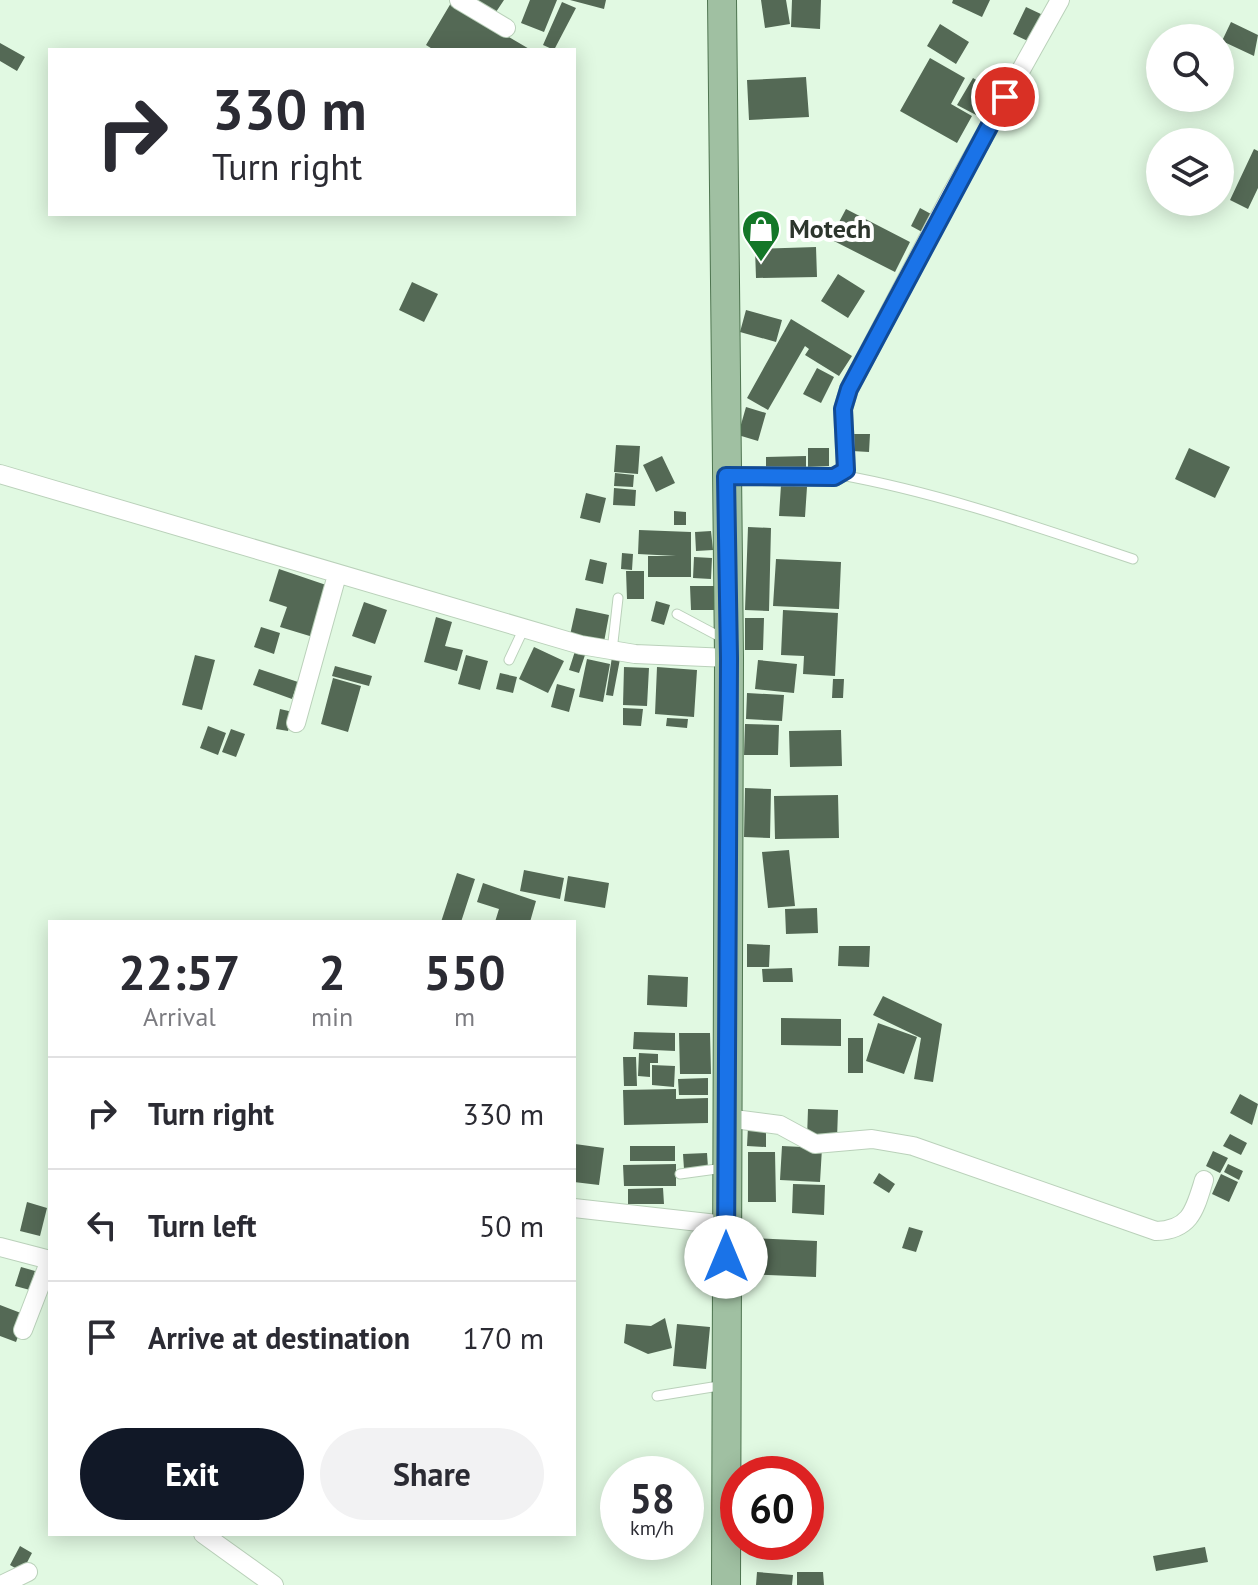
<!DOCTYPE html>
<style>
:root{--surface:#fff;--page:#f2f2f3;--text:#2b2b33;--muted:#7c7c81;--line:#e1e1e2;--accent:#111827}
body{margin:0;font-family:"PT Sans",sans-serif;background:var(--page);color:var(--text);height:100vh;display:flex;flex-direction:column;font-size:30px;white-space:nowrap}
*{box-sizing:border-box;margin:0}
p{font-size:26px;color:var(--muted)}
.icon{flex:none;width:44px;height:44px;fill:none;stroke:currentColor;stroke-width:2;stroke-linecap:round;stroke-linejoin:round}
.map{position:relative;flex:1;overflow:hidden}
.drawer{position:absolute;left:48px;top:920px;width:528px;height:616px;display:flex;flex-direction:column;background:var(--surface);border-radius:0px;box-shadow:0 4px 20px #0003}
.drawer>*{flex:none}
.guide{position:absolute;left:48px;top:48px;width:528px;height:168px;border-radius:0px;box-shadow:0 4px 20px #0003;background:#fff;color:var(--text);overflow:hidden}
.buttons{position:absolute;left:1146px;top:24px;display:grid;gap:16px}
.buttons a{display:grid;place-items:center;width:88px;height:88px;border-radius:50%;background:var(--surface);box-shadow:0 4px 20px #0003;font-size:40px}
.speed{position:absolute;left:600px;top:1456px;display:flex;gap:16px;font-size:40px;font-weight:700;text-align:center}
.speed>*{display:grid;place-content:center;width:104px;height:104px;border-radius:50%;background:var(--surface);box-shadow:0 4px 20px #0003;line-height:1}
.speed small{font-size:20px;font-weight:400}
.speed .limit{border:12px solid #d22;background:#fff;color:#111}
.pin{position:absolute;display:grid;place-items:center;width:68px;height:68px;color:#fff;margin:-34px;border:4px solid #fff;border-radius:50%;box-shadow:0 2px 8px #0007}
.me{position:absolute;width:88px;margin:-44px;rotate:0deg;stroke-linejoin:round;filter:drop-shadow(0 0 6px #0008)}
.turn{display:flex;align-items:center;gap:28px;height:168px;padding:0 32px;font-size:36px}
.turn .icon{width:104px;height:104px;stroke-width:2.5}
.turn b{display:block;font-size:56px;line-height:68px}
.eta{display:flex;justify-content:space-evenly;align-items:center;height:136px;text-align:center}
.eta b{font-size:48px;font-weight:700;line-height:56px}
.action{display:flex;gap:16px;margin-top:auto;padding:16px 32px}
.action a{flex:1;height:92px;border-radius:48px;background:var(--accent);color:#fff;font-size:32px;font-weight:700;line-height:92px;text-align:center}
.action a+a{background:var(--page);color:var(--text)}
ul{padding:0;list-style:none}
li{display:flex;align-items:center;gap:24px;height:112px;padding:0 32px;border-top:2px solid var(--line)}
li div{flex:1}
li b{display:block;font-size:30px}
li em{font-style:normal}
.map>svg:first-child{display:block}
</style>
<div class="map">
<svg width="1258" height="1585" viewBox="0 0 1258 1585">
<rect width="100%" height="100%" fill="#e1f9e2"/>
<!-- building -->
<path fill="#546955" d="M475,0H504L496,12Z
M530,0H557L544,32L521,23Z
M570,0H606L604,9Z
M761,0H786L790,24L765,28Z
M792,0H821L820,29L791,27Z
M953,0H990L982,17L952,3Z
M562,2L576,8L554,50L543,45Z
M451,3L531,50H434L426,45Z
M1026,7L1043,15L1030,42L1013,34Z
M1231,22L1258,35L1254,56L1222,41Z
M940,24L969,42L956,64L927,46Z
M0,43L25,57L17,71L0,61Z
M930,58L965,78L951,104L972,116L957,143L900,111Z
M806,77L809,117L749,120L747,80Z
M973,78L993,90L978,116L957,105Z
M1254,149L1258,151V188L1248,209L1230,200Z
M920,208L931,214L922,232L911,226Z
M846,209L910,242L895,272L830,239Z
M816,247L817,277L756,278L755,249Z
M838,274L865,291L848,318L821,301Z
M412,282L438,294L424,322L399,310Z
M746,310L782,320L776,342L740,332Z
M791,319L852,356L839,376L805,355L809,349L805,346L768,410L747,398Z
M817,368L834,377L821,403L803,394Z
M746,407L766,413L758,441L738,435Z
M852,434H870L869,452L852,451Z
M616,445L640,446L638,474L614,472Z
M808,448H829V466L808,467Z
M1189,448L1230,467L1215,498L1175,479Z
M662,456L675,483L656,492L643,465Z
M806,456V470L766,471V457Z
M615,473L634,475L633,487L614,486Z
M781,485L807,487L805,517L779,516Z
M614,488L636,490L635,506L613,505Z
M586,493L606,498L600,523L580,518Z
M674,511L686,512V525H674Z
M748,527L771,528L769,611L745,610Z
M639,530L691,532V577H648V556H676L638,554Z
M711,531L713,550L696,551L695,532Z
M622,553L633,554L632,570L621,569Z
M694,557L712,558L711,579L693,578Z
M590,559L607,563L603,584L585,580Z
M776,559L841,562L839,609L773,606Z
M279,569L329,586L313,637L280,627L287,607L269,601Z
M626,571H644V599H627Z
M690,586H714V610H691Z
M656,601L670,605L664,625L651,621Z
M364,602L387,610L375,644L352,636Z
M576,608L609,615L604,642L570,635Z
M783,610L838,613L835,676L803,674L804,656L781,655Z
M436,617L452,622L445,646L463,650L457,671L424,662Z
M745,618H764L763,650H745Z
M261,627L280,633L274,654L254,647Z
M534,647L564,661L548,693L519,679Z
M576,648L586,652L579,673L569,670Z
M195,655L215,660L202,710L182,705Z
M466,655L488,661L480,690L458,684Z
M612,657L620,659L613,696L606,695Z
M587,659L610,664L603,702L579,697Z
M758,660L797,664L794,693L755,689Z
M335,666L372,676L369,686L332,676Z
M624,667L649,668L647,706L623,705Z
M657,667L697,670L694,717L655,714Z
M259,669L298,682L292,699L253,685Z
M500,673L517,677L513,693L496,689Z
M333,678L361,686L348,732L321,724Z
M833,679H844L843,698H832Z
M557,684L575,689L569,712L551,707Z
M747,693L784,695L782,721L746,719Z
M623,708L643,709L641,726L623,725Z
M280,709L293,712L288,731L276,729Z
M667,718L688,719L687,728L666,726Z
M745,724L779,725L778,755H744Z
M208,726L226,733L218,755L200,748Z
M231,729L245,734L236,757L222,752Z
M841,730L842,766L790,767L789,731Z
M745,788L771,789L770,838L744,837Z
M838,795L839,838L775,839L774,796Z
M789,850L795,906L768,908L762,852Z
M524,870L564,878L560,899L520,891Z
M457,873L475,879L461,922H441Z
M568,876L609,883L605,908L564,901Z
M483,883L536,901L530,922H495L499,909L477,902Z
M817,908L818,933L786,934L785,909Z
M747,944L770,945L769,967H747Z
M839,946H870L869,967L838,966Z
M792,968L793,982H763L762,969Z
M648,975L688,977L687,1007L647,1005Z
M883,996L942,1024L933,1082L914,1079L921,1038L873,1015Z
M781,1018L841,1019V1046L781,1045Z
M878,1023L917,1037L904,1074L866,1061Z
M634,1032L675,1033V1051L633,1049Z
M679,1033H710L711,1074H680Z
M848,1038H863V1073H848Z
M639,1053L658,1054V1063H650V1077L638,1076Z
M623,1057H636L637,1086H624Z
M652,1065L675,1066L674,1087L652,1085Z
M708,1078V1095H679L678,1079Z
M676,1089V1099L708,1098V1123L624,1125L623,1090Z
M1240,1094L1258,1104L1252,1125L1230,1113Z
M808,1109L838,1110L837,1139L807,1138Z
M748,1127L766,1128V1147L747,1146Z
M1230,1134L1247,1143L1241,1155L1223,1146Z
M575,1144L604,1148L599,1185L574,1182Z
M630,1146H675V1161H630Z
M782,1146L822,1148L820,1182L780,1180Z
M1213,1151L1228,1158L1220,1173L1206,1166Z
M748,1152H775L776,1202H748Z
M707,1153L708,1168L684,1169L683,1154Z
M676,1164V1186H624L623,1165Z
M1228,1164L1243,1171L1239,1180L1224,1172Z
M879,1173L895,1184L889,1193L873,1183Z
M1221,1174L1238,1182L1229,1202L1212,1194Z
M793,1184L825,1185L824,1215L792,1213Z
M663,1188L664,1204H628V1189Z
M27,1202L47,1208L40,1236L20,1231Z
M909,1227L923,1231L916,1252L902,1248Z
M749,1238L817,1241L816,1277L747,1274Z
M21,1267L35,1271L30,1290L15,1286Z
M0,1305L26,1315L16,1342L0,1336Z
M665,1318L672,1348L648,1354L624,1343L626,1324L651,1326Z
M677,1324L710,1327L706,1369L673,1366Z
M20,1546L32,1553L22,1572L10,1565Z
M1205,1547L1208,1562L1156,1571L1153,1556Z
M757,1572L793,1575L792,1585H756Z
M797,1572H823L824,1585H797Z"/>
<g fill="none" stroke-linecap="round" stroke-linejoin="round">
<!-- lane casing -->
<g stroke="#bad1ba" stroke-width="11">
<path id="lane" d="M841,475C940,493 1037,527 1133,559
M677,614L726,640
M612,651L618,598
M509,660L524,628
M680,1174L724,1168
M657,1396L725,1385"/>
</g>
<!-- street casing -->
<g stroke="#bad1ba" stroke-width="20">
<path id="street" d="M459,0L506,28
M0,474L581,645L635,654L729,658
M726,476L834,477L846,470L843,409L849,389L951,195L1060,0
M296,723L337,575
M726,1118L780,1125L815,1144L872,1139L913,1146L1156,1231C1191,1230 1195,1209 1204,1180
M574,1208L726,1225
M0,1247L50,1260
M23,1330L50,1260
M203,1534L274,1585
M1,1585L28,1572"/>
</g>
<!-- primary casing -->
<g stroke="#4e7450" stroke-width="30">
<path id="primary" d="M722,0L729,658L726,1585"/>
</g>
<!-- lane -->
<use href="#lane" stroke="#fff" stroke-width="9"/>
<!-- street -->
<use href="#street" stroke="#fff" stroke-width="18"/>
<!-- primary -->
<use href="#primary" stroke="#a0c0a2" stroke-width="28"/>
</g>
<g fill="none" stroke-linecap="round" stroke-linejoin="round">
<!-- route casing -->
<g stroke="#114b97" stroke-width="20">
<path id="route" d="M726,1257L729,658L726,476L834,477L846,470L843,409L849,389L1005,97"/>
</g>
<!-- route -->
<use href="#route" stroke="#1a73e8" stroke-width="14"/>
</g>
<!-- icons -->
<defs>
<g id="shop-pin" transform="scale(2)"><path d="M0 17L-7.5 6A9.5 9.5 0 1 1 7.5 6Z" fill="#147728" stroke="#fff"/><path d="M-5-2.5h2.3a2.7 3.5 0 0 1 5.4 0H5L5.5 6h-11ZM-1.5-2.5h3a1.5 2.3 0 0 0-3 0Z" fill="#fff"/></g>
</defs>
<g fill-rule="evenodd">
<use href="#shop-pin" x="761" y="229"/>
</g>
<g text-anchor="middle" stroke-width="8" stroke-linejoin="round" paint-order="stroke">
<!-- poi labels -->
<g font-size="26" font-weight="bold" fill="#2c352c" stroke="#fff" text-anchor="start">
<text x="789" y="238">Motech</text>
</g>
</g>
</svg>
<div class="buttons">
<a><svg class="icon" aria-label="search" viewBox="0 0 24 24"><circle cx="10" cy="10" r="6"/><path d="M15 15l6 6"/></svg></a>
<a><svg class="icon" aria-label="layers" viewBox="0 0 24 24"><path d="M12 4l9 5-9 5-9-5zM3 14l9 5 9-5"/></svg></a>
</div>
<div class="speed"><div>58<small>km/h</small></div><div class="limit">60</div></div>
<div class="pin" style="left:1005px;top:97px;background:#d93025"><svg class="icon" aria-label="arrive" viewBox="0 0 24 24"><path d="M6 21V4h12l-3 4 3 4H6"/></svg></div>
<svg class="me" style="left:726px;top:1257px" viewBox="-20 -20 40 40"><circle r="19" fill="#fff"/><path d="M0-13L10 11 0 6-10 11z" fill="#1a73e8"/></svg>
<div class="guide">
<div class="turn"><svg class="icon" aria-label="right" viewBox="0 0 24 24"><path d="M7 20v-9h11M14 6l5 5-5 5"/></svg><div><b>330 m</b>Turn right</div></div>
</div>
<section class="drawer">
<div class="eta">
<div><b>22:57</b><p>Arrival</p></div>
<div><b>2</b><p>min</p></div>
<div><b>550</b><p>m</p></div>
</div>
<ul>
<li><svg class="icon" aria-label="right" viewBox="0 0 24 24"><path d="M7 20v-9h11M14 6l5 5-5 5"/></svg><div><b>Turn right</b></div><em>330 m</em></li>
<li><svg class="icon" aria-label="left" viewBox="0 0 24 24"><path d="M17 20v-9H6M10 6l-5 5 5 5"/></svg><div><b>Turn left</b></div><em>50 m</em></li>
<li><svg class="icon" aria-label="arrive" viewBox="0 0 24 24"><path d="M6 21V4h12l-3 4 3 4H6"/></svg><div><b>Arrive at destination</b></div><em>170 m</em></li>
</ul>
<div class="action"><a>Exit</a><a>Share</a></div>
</section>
</div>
